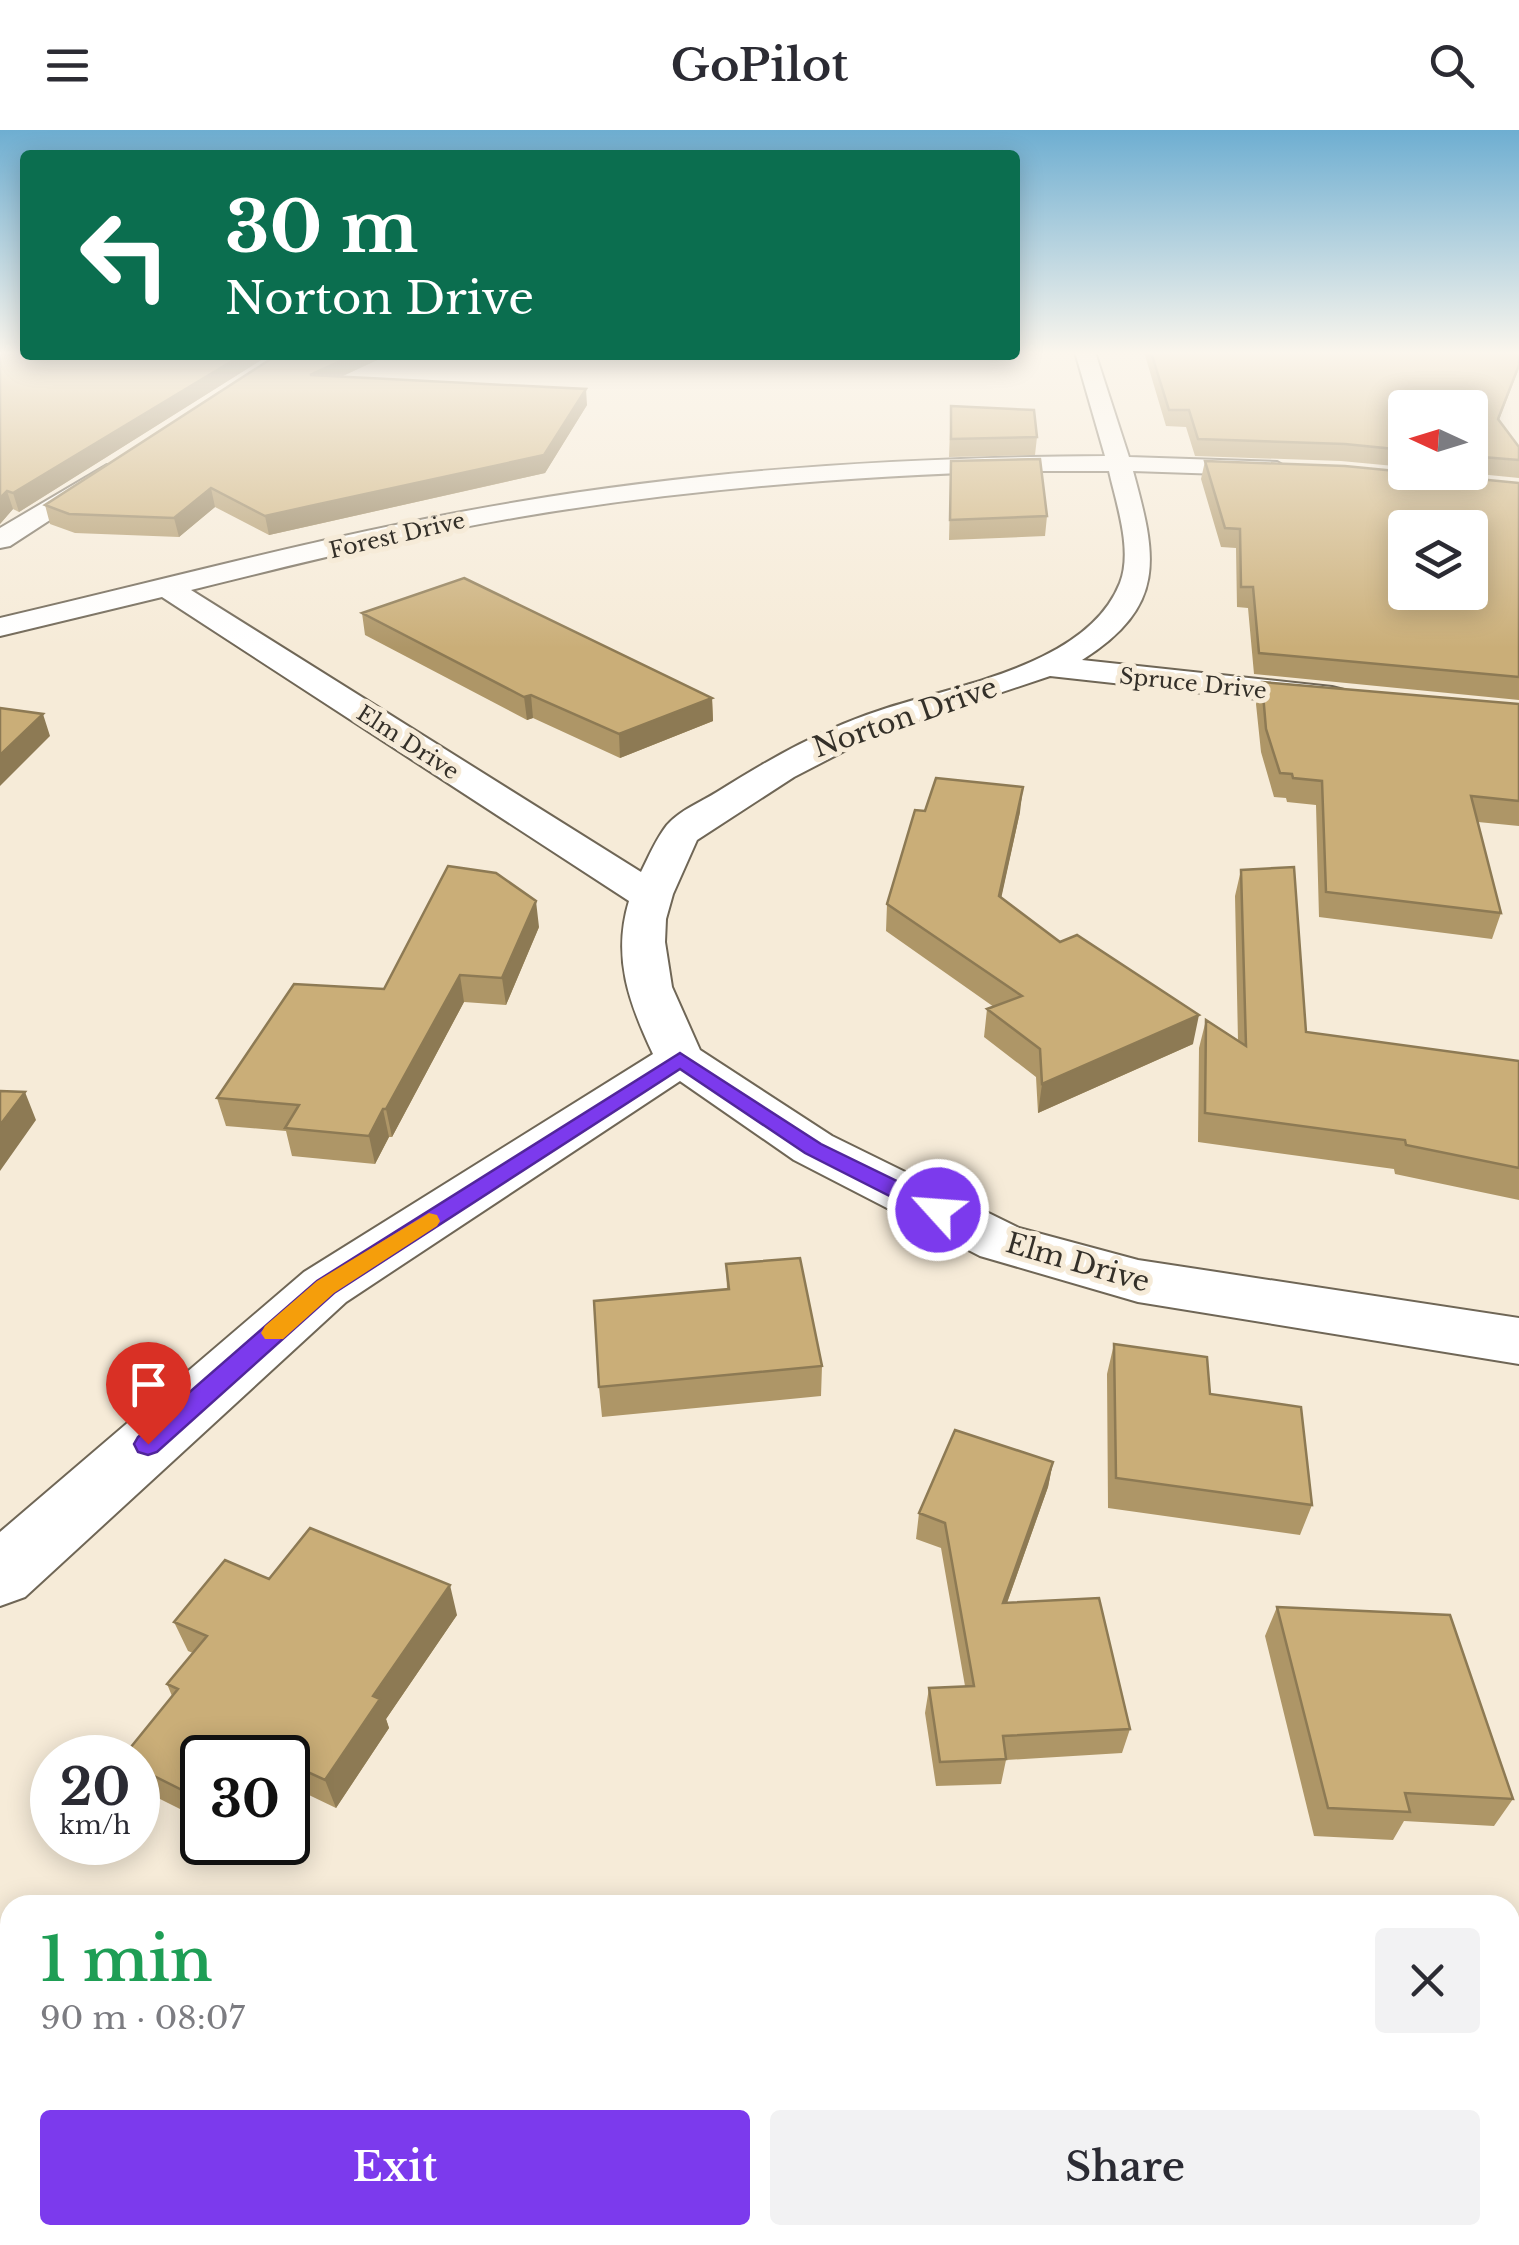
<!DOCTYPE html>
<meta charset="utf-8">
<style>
:root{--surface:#fff;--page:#f2f2f3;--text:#2b2b33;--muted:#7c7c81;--accent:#7c3aed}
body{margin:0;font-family:"Libre Baskerville",serif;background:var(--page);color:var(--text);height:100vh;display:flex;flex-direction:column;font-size:38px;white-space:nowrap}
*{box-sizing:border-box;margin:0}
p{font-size:32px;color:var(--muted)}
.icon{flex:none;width:55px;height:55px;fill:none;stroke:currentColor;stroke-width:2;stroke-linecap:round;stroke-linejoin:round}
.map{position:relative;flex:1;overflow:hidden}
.details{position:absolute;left:0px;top:1765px;width:1520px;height:350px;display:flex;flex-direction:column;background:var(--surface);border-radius:30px 30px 0 0;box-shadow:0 5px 25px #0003}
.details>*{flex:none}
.banner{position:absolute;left:20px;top:20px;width:1000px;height:210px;border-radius:10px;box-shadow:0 5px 25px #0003;background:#0b6e4f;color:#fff;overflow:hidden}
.needle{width:65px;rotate:274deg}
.tools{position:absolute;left:1388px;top:260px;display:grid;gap:20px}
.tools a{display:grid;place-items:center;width:100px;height:100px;border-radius:10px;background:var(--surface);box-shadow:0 5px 25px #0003;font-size:50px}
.speed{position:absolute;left:30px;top:1605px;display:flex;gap:20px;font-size:50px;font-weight:700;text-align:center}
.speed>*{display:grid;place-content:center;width:130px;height:130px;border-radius:50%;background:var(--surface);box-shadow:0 5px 25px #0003;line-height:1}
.speed small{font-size:25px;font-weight:400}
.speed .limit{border:5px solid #111;border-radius:15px;background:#fff;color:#111}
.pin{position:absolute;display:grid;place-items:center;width:85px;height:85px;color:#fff;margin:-102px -42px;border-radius:50% 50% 50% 0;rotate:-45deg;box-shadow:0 0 10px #0007}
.pin .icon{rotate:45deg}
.me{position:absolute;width:110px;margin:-55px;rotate:296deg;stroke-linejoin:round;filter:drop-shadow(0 0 8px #0008)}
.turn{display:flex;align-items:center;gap:35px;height:210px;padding:0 40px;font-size:45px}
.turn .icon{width:130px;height:130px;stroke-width:2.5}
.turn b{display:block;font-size:70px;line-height:85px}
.round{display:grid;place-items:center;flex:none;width:105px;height:105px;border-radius:10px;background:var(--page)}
.summary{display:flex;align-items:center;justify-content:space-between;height:170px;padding:0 40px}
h1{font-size:60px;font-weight:600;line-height:75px;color:#1e9e55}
.action{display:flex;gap:20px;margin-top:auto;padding:20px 40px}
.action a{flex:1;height:115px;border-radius:10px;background:var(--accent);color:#fff;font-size:40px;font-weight:600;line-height:115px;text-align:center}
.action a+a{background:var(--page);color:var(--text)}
header{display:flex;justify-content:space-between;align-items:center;height:130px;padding:0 40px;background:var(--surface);font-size:45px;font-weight:600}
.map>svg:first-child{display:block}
</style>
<header><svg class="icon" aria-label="menu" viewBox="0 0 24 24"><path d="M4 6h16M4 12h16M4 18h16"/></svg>GoPilot<svg class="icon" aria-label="search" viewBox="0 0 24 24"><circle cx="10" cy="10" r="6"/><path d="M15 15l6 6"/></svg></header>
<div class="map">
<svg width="1519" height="2115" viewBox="0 0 1519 2115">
<rect width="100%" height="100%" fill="#f6ebd8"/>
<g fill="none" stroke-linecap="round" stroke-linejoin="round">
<!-- minor casing -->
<g stroke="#6f6656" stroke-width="4">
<path id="minor" d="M1075,222H1095L1129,327L1277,332L1289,339L1277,346L1133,341C1157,428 1167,476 1082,530L1332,557L1344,560L1349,567L1344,574L1332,577L1050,546L877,604L794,647L697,710L673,764L666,789L665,812L672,857L700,920L832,1006L1019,1098L1138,1130L1519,1188V1234L1138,1172L980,1126L794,1030L680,951L346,1172L25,1467L0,1476V1402L304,1142L653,924C629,873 612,827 629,771L162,467L0,506V488C172,448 343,401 517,372C711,339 908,327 1105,326ZM1019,341H1109C1116,373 1133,420 1120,453C1088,534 961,554 887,578C826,597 771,628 717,662C701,672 680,680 667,695C656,709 649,726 641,742L191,460C300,433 408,406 519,387C684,359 851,346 1019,341Z
M107,335L119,342L116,347L10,416L0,418V398Z"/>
</g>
<!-- minor -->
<use href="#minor" fill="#fff" fill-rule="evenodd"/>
</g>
<!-- wall -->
<path fill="#ae9667" d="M1144,222H1519V238L1499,290L1519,330V348L1459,342H1470V278H1405V337L1341,331L1195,326L1186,297L1166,296Z
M25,225H269L19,382L13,379L0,394Z
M277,225H388L342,246L587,275L545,343L314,395L269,405L215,377L179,407L75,403L50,394L45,375Z
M951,276L1037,307L1035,325L949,327Z
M951,331L1047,386L1045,406L949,410Z
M1205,331L1519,353V570L1254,544L1248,478L1237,477L1236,418L1221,417L1201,349Z
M362,483L712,568L713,591L620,628L533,588L527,590L365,505Z
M1262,552L1519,574V696L1478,692L1501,783L1492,809L1319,787L1316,675L1287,672L1286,668L1274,667L1261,622L1256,574Z
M925,681L1020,682L1001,767L1193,914L1038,983L1036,947L984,907L987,879L994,877L886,801L887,774Z
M1241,740L1306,902L1519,931V1070L1395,1044L1394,1039L1198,1012L1199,918L1206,890L1238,911L1235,766Z
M539,797L506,875L464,872L392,1007H389L375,1034L292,1026L286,1001L226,996L217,968L384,859Z
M726,1134L822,1236L821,1266L602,1287L599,1257L727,1159Z
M1114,1214L1210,1264L1312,1375L1300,1405L1108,1378L1107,1244Z
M1053,1332L1048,1357L1007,1473L1130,1599L1122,1623L1006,1630L1001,1654L936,1656L925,1583L929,1558L965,1556L941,1418L916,1409L919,1383Z
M269,1449L457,1485L386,1589L389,1598L336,1678L288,1655V1628H202V1690L138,1658V1628L172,1566L167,1554L193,1523L188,1521L174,1492Z
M1277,1477L1513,1669L1494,1696L1404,1691L1393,1710L1314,1706L1265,1506Z"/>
<!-- shaded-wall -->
<path fill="#8d7a54" d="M242,225H269L19,382L13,363Z
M354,225H388L313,260L310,245Z
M586,259L587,275L545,343L269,405L265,386Z
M211,358L215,377L179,407L174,388Z
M7,361L13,379L0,394V368Z
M531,565L533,588L527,590L524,567Z
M712,568L713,591L620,628L619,604Z
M43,584L50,606L0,656V625Z
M1023,657L1020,682L996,792L999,766Z
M536,771L539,797L506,875L502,848Z
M460,845L464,872L392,1007L386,979Z
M1199,885L1193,914L1038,983L1042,954Z
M25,962L36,990L0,1041V995Z
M383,979L389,1007L375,1034L369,1006Z
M1053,1332L1048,1357L998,1498L1003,1473Z
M450,1455L457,1485L386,1589L389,1598L336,1678L325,1650L373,1566Z
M195,2105H217L214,2115H192Z"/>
<!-- building -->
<path fill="#caae78" stroke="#8d7a54" stroke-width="2.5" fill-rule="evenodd" d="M0,222H25V225H242L13,363L7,361L0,368Z
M1151,222H1519V235L1498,289L1519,317V330L1470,326V278H1405V320L1345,314L1198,309L1189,280H1169Z
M277,225H354L310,245L586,259L544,325L310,376L265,386L211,358L174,388L69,384L45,375Z
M951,276L1034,280L1037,307L951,309Z
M1040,329L1047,386L950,390L951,331Z
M1205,331L1345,336L1519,353V547L1259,523L1253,457H1241L1240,399L1225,398ZM1405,398H1470V462H1405Z
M464,448L712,568L619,604L531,565L524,567L362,483Z
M1262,552L1519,574V671L1471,666L1501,783L1326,762L1322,651L1293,648L1292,644L1280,643L1266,599Z
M0,578L43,584L0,625Z
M936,648L1023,657L999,766L1060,812L1077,805L1199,885L1042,954L1040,919L987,879L1022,866L887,774L915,680L925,681Z
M448,736L496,743L536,771L502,848L460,845L386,979H383L369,1006L285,998L299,975L217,968L294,854L384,859Z
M1294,737L1306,902L1519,931V1038L1406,1015L1405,1010L1205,983L1206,890L1246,916L1241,740Z
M0,961L25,962L0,995Z
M800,1128L822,1236L599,1257L594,1171L729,1159L726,1134Z
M1114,1214L1207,1227L1210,1264L1301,1277L1312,1375L1116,1348Z
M955,1300L1053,1332L1003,1473L1099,1468L1130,1599L1003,1606L1006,1629L940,1632L929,1558L974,1556L945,1393L919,1383Z
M310,1398L450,1455L373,1566L380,1569L325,1650L288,1633V1628H276L266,1623L263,1628H202V1670L138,1638V1628H122L178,1559L167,1554L207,1506L174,1492L225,1430L269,1449Z
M1277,1477L1450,1485L1513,1669L1405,1663L1410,1682L1328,1678Z
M0,1890H10V2105H195L192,2115H0Z"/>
<!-- sky -->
<linearGradient id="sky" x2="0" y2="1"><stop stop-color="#6eaed1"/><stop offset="0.43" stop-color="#fbf6ed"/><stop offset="1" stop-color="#fbf6ed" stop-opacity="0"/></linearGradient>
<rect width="1519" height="518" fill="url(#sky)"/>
<!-- route -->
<path fill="#7c3aed" stroke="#51269a" stroke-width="2.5" d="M680,923L821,1014L946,1075L949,1080L946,1086H929L805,1023L680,939L334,1163L157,1322L148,1325L138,1322L134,1314L138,1307L317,1151Z"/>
<!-- slow -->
<path fill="#f59e0b" d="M429,1083L437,1085L440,1091L437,1096L334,1163L283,1209H265L261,1203L265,1196L317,1151Z"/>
<g text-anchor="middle" stroke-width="10" stroke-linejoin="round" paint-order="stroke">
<!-- far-street labels -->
<g font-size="22" fill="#343029" stroke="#f6ebd8">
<text transform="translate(397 405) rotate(-13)" y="8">Forest Drive</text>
<text transform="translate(1193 553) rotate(6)" y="8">Spruce Drive</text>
<text transform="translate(408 612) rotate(33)" y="8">Elm Drive</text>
</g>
<!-- street labels -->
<g font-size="28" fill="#343029" stroke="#f6ebd8">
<text transform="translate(905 587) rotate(-19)" y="10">Norton Drive</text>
<text transform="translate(1078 1132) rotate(16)" y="10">Elm Drive</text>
</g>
</g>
</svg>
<div class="tools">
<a><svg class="needle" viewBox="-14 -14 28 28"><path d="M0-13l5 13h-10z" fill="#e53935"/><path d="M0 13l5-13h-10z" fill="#7c7c81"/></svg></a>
<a><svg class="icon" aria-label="layers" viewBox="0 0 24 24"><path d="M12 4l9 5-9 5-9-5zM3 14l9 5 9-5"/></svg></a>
</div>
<div class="speed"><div>20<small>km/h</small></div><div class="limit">30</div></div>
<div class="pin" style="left:148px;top:1314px;background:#d93025"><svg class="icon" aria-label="arrive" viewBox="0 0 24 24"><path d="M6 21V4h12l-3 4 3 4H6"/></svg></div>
<svg class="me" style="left:938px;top:1080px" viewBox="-20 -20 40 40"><circle r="17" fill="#7c3aed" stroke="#fff" stroke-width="3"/><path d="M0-11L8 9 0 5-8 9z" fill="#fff"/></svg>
<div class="banner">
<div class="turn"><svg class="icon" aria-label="left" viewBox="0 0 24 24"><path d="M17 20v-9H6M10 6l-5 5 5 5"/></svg><div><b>30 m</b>Norton Drive</div></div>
</div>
<section class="details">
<div class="summary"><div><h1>1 min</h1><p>90 m · 08:07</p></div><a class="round"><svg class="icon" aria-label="close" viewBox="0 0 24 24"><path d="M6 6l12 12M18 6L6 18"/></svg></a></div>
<div class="action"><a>Exit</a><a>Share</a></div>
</section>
</div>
